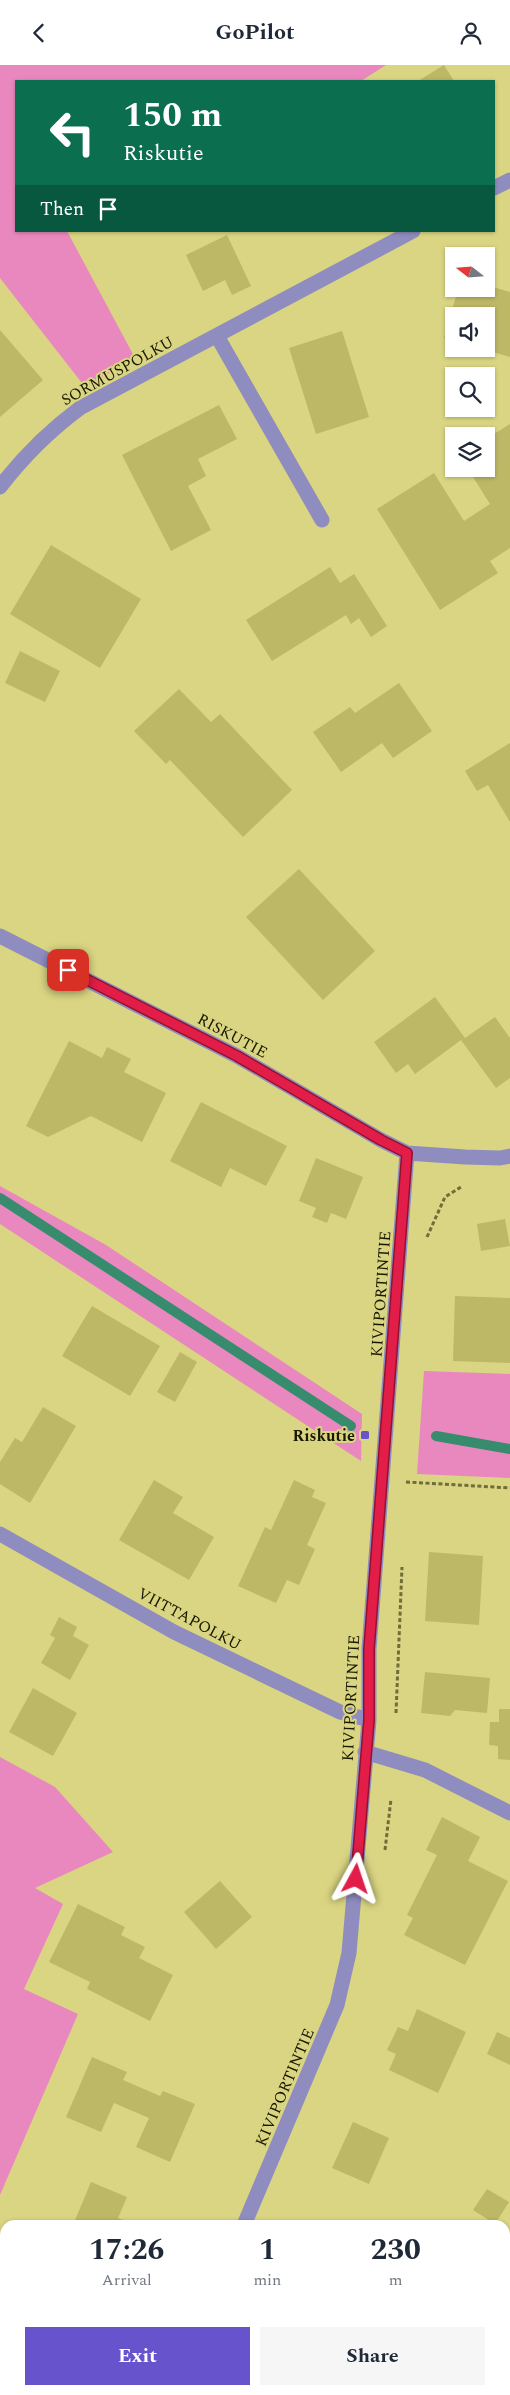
<!DOCTYPE html>
<style>
:root{--surface:#fff;--page:#f6f6f7;--text:#1f2937;--muted:#747a83;--accent:#6754cd}
body{margin:0;font-family:Spectral,serif;background:var(--page);color:var(--text);height:100vh;display:flex;flex-direction:column;font-size:19px;white-space:nowrap}
*{box-sizing:border-box;margin:0}
p{font-size:16px;color:var(--muted)}
.icon{flex:none;width:28px;height:28px;fill:none;stroke:currentColor;stroke-width:2;stroke-linecap:round;stroke-linejoin:round}
.map{position:relative;flex:1;overflow:hidden}
.drawer{position:absolute;left:0px;top:2155px;width:510px;height:175px;display:flex;flex-direction:column;background:var(--surface);border-radius:15px 15px 0 0;box-shadow:0 1px 4px #0004}
.drawer>*{flex:none}
.guide{position:absolute;left:15px;top:15px;width:480px;height:152px;border-radius:0px;box-shadow:0 1px 4px #0004;background:#0b6e4f;color:#fff;overflow:hidden}
.needle{width:32px;rotate:287deg}
.tools{position:absolute;left:445px;top:182px;display:grid;gap:10px}
.tools a{display:grid;place-items:center;width:50px;height:50px;border-radius:0px;background:var(--surface);box-shadow:0 1px 4px #0004;font-size:25px}
.pin{position:absolute;display:grid;place-items:center;width:42px;height:42px;color:#fff;margin:-21px;border-radius:10px;box-shadow:0 2px 8px #0006}
.me{position:absolute;width:55px;margin:-28px;rotate:5deg;stroke-linejoin:round;filter:drop-shadow(0 0 4px #0008)}
.turn{display:flex;align-items:center;gap:18px;height:105px;padding:0 25px;font-size:22px}
.turn .icon{width:65px;height:65px;stroke-width:2.5}
.turn b{display:block;font-size:35px;line-height:42px}
.then{display:flex;align-items:center;height:48px;padding:0 25px;background:#0003;gap:10px;font-size:19px}
.eta{display:flex;justify-content:space-evenly;align-items:center;height:85px;text-align:center}
.eta b{font-size:30px;font-weight:700;line-height:35px}
.primary-button{display:flex;gap:10px;margin-top:auto;padding:10px 25px}
.primary-button a{flex:1;height:58px;border-radius:0px;background:var(--accent);color:#fff;font-size:20px;font-weight:700;line-height:58px;text-align:center}
.primary-button a+a{background:var(--page);color:var(--text)}
header{display:flex;justify-content:space-between;align-items:center;height:65px;padding:0 25px;background:var(--surface);font-size:22px;font-weight:700}
.map>svg:first-child{display:block}
</style>
<header><svg class="icon" aria-label="back" viewBox="0 0 24 24"><path d="M15 5l-7 7 7 7"/></svg>GoPilot<svg class="icon" aria-label="person" viewBox="0 0 24 24"><circle cx="12" cy="8" r="4"/><path d="M4 21q1-7 8-7t8 7"/></svg></header>
<div class="map">
<svg width="510" height="2330" viewBox="0 0 510 2330">
<rect width="100%" height="100%" fill="#d9d582"/>
<!-- green -->
<path fill="#e988be" d="M0,0H386L361,16H16V166H67L135,293L85,322L0,213Z
M0,1121L106,1180L362,1349L361,1396L0,1159Z
M424,1306L510,1309V1413L417,1409Z
M0,1692L55,1722L113,1787L35,1823L63,1839L24,1924L78,1949L0,2130Z"/>
<g fill="none" stroke-linecap="round" stroke-linejoin="round">
<!-- stream -->
<path stroke="#368c6d" stroke-width="10" d="M0,1133L351,1361
M436,1371L510,1384"/>
</g>
<!-- building -->
<path fill="#bdb866" d="M444,0L454,16H418Z
M227,170L251,221L232,230L225,215L203,226L186,190Z
M486,220L510,227V292L486,285V251H454V276L444,273L458,224H486Z
M0,265L43,315L0,352Z
M342,266L369,352L316,369L289,283Z
M219,340L237,374L198,394L206,411L188,421L211,465L171,486L122,390Z
M510,359V483L490,496L498,508L440,545L377,444L434,408L464,456L490,439L468,404H486V374Z
M51,480L141,534L100,603L10,549Z
M330,502L340,518L354,509L387,561L371,572L359,553L351,559L346,550L272,596L246,555Z
M20,586L60,606L45,637L5,618Z
M399,618L432,666L393,693L382,678L341,707L313,667L350,642L355,648Z
M179,624L211,657L220,649L292,725L243,772L170,695L166,699L134,666Z
M510,678V757L488,720L477,726L465,706Z
M299,804L375,886L323,935L246,852Z
M435,932L465,973L495,952L510,973V1013L496,1023L461,975L415,1009L408,999L396,1008L374,977Z
M69,976L102,993L107,982L131,994L124,1007L166,1028L142,1077L91,1051L48,1072L26,1061Z
M201,1037L287,1081L266,1121L230,1103L221,1122L170,1096Z
M316,1093L363,1112L346,1154L331,1148L327,1158L312,1152L316,1143L299,1136Z
M505,1154L510,1181L481,1186L477,1159Z
M455,1231L510,1233V1298L453,1296Z
M92,1241L160,1281L130,1331L62,1291Z
M180,1287L197,1297L175,1337L157,1327Z
M43,1342L76,1361L30,1438L0,1419V1397L15,1373L22,1377Z
M154,1415L183,1432L173,1448L214,1472L189,1515L119,1475Z
M294,1415L315,1425L312,1432L326,1438L307,1480L315,1484L299,1520L287,1515L276,1538L238,1521L265,1462L271,1465Z
M429,1487L483,1491L479,1560L425,1556Z
M59,1552L77,1562L73,1571L89,1580L70,1615L41,1598L55,1573L50,1570Z
M425,1607L490,1613L487,1648L455,1645L450,1651L421,1648Z
M33,1623L77,1648L53,1691L9,1667Z
M499,1644H510V1695L498,1694V1681L489,1680L490,1657H499Z
M442,1752L480,1772L468,1796L508,1816L465,1900L404,1870L413,1853L407,1850L437,1790L426,1785Z
M220,1816L252,1852L216,1884L184,1847Z
M78,1839L125,1862L121,1870L145,1882L139,1893L173,1910L150,1956L87,1924L90,1917L49,1897Z
M417,1944L466,1967L438,2028L389,2005L396,1989L387,1985L398,1962L408,1966Z
M497,1967L510,1973V2000L487,1989Z
M92,1992L127,2007L123,2015L160,2031L163,2026L195,2039L170,2097L136,2082L149,2053L114,2038L101,2067L66,2052Z
M353,2057L389,2073L369,2119L332,2103Z
M91,2117L127,2132L118,2153L135,2160H73Z
M487,2124L509,2137L495,2159L473,2145Z
M5,2316V2325H55L52,2330H0Z
M244,2325H318L315,2330H242Z"/>
<g fill="none" stroke-linecap="round" stroke-linejoin="round">
<!-- path -->
<path stroke="#706d3b" stroke-width="3" stroke-dasharray="4 2.5" stroke-linecap="butt" d="M427,1172L445,1132L461,1122
M406,1417L510,1423
M396,1648L402,1502
M385,1785L391,1734"/>
<!-- minor -->
<path stroke="#8f8dbf" stroke-width="15" d="M494,123L510,115
M217,271L322,455
M0,422C23,392 49,366 80,343L413,166
M0,871L237,991L381,1075L407,1088L465,1092L500,1093L510,1091
M0,1469L174,1567L340,1647L369,1655
M365,1687L425,1705L510,1748
M244,2160L337,1940L349,1888L369,1655V1584L407,1088
M0,2230L5,2232
M169,2330L171,2325"/>
</g>
<g fill="none" stroke-linecap="round" stroke-linejoin="round">
<!-- route casing -->
<g stroke="#92132f" stroke-width="12">
<path id="route" d="M68,905L237,991L381,1075L407,1088L369,1584V1655L356,1814"/>
</g>
<!-- route -->
<use href="#route" stroke="#e11d48" stroke-width="9"/>
</g>
<!-- markers -->
<rect fill="#6754cd" stroke="#d9d582" stroke-width="2" x="360" y="1365" width="10" height="10" rx="2.5"/>
<g text-anchor="middle" stroke-width="4" stroke-linejoin="round" paint-order="stroke">
<!-- street labels -->
<g font-size="16" fill="#191801" stroke="#d9d582">
<text transform="translate(117 305) rotate(-29)" y="6">SORMUSPOLKU</text>
<text transform="translate(233 970) rotate(28)" y="6">RISKUTIE</text>
<text transform="translate(380 1229) rotate(-86)" y="6">KIVIPORTINTIE</text>
<text transform="translate(190 1553) rotate(28)" y="6">VIITTAPOLKU</text>
<text transform="translate(350 1633) rotate(-87)" y="6">KIVIPORTINTIE</text>
<text transform="translate(284 2022) rotate(-67)" y="6">KIVIPORTINTIE</text>
</g>
<!-- poi labels -->
<g font-size="16" font-weight="bold" fill="#191801" stroke="#d9d582" text-anchor="end">
<text x="355" y="1376">Riskutie</text>
</g>
</g>
</svg>
<div class="tools">
<a><svg class="needle" viewBox="-14 -14 28 28"><path d="M0-13l5 13h-10z" fill="#e53935"/><path d="M0 13l5-13h-10z" fill="#747a83"/></svg></a>
<a><svg class="icon" aria-label="sound" viewBox="0 0 24 24"><path d="M4 9h4l5-4v14l-5-4H4zM17 9q2 3 0 6"/></svg></a>
<a><svg class="icon" aria-label="search" viewBox="0 0 24 24"><circle cx="10" cy="10" r="6"/><path d="M15 15l6 6"/></svg></a>
<a><svg class="icon" aria-label="layers" viewBox="0 0 24 24"><path d="M12 4l9 5-9 5-9-5zM3 14l9 5 9-5"/></svg></a>
</div>
<div class="pin" style="left:68px;top:905px;background:#d93025"><svg class="icon" aria-label="arrive" viewBox="0 0 24 24"><path d="M6 21V4h12l-3 4 3 4H6"/></svg></div>
<svg class="me" style="left:356px;top:1814px" viewBox="-20 -20 40 40"><path d="M0-17L14 15 0 8-14 15z" fill="#e11d48" stroke="#fff" stroke-width="4"/></svg>
<div class="guide">
<div class="turn"><svg class="icon" aria-label="left" viewBox="0 0 24 24"><path d="M17 20v-9H6M10 6l-5 5 5 5"/></svg><div><b>150 m</b>Riskutie</div></div>
<div class="then">Then<svg class="icon" aria-label="arrive" viewBox="0 0 24 24"><path d="M6 21V4h12l-3 4 3 4H6"/></svg></div>
</div>
<section class="drawer">
<div class="eta">
<div><b>17:26</b><p>Arrival</p></div>
<div><b>1</b><p>min</p></div>
<div><b>230</b><p>m</p></div>
</div>
<div class="primary-button"><a>Exit</a><a>Share</a></div>
</section>
</div>
